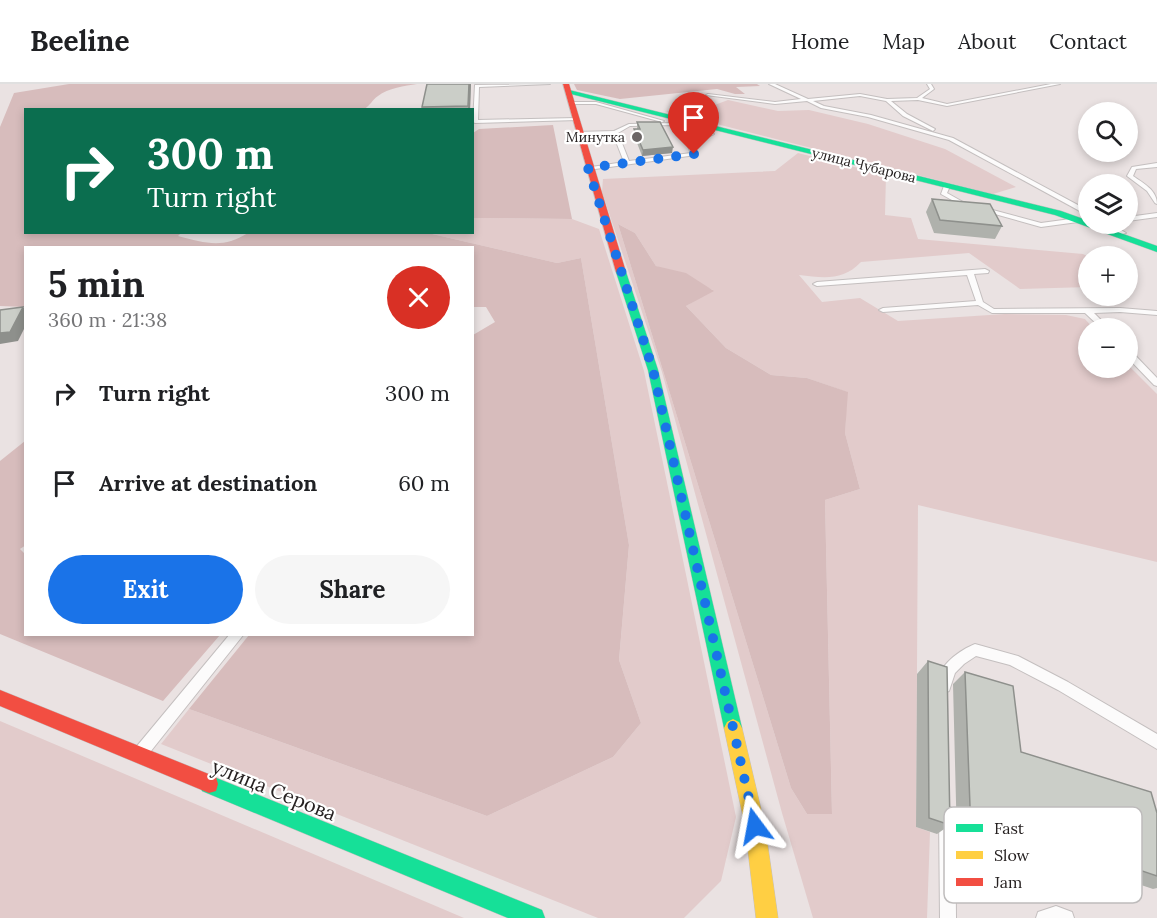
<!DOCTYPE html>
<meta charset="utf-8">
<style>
:root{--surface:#fff;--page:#f6f6f6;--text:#202124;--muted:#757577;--line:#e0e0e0;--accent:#1a73e8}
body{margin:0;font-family:Lora,serif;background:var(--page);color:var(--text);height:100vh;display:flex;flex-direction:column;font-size:22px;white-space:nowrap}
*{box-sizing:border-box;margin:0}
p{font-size:20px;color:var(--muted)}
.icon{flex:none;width:33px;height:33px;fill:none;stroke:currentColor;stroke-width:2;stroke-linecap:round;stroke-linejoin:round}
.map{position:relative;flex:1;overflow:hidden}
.sheet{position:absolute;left:24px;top:162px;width:450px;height:390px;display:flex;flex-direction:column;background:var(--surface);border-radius:0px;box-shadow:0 3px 9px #0003}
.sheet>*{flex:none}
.top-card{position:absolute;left:24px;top:24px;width:450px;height:126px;border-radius:0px;box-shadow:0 3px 9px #0003;background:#0b6e4f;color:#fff;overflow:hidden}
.controls{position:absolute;left:1078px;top:18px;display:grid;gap:12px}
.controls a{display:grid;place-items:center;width:60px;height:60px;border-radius:50%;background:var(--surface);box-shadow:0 3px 9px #0003;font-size:30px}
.pin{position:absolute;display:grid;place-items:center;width:51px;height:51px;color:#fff;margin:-62px -26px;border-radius:50% 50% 50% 0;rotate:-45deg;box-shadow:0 0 6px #0007}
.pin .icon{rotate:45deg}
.me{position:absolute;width:66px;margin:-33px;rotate:347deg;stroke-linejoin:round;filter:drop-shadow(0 0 4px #0008)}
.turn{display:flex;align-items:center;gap:21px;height:126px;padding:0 24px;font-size:27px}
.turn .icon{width:78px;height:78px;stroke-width:2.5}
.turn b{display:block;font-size:42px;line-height:51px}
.round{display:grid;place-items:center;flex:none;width:63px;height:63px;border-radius:32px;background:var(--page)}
.overview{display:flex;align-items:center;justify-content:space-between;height:102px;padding:0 24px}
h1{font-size:36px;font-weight:800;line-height:45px}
.action{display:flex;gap:12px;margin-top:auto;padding:12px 24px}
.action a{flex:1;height:69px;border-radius:36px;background:var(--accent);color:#fff;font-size:24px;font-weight:800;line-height:69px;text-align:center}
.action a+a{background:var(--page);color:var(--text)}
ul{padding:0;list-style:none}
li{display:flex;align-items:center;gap:18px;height:90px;padding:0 24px}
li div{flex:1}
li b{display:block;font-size:22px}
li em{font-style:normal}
header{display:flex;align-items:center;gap:36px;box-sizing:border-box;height:84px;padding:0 30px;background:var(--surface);border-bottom:2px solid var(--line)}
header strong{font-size:28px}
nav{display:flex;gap:33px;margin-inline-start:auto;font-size:21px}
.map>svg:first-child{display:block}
</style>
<header>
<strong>Beeline</strong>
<nav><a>Home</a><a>Map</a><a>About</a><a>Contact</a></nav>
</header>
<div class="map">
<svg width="1157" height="834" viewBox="0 0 1157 834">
<rect width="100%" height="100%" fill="#eae2e2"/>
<!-- green -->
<path fill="#e2cbcb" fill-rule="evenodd" d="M728,16L778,27L809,26L868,40L945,65L1016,103L993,110L665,27L712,22Z
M798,69L886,91L885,131L911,134L918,155L1083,170L1089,173V203L1020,205L969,169L861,178C843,197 824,194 799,191L822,218L860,214L898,237L1005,230L1066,231L1085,235L1093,244H1089V284H1128V281L1157,310V478L918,421L916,743L930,748L927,834H813L782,729L662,288L602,108L603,95L775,87ZM618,140L635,149L656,182L713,206L686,222L726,264L771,291L807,294L847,308L845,349L860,405L825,416L832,729L807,730L791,704Z
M473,134L572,135L599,145L644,287L736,733L721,797L684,834H598L161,660L189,625L487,732L613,673L641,639L619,576L629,461L581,174L557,179L428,149L472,148Z
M0,637L464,834H0Z"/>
<!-- forest -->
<path fill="#d7bcbc" d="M69,0H417C405,2 388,4 378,12C372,16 370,22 364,25L26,26V148L181,149L178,152C206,159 222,165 248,149H428L557,179L581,174L629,461L619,576L641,639L613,673L487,732L189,625L249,551L472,550L473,251L495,238L486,223H473L472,164H26L25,223L0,222V43L14,9Z
M574,0H757L760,2L736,3L745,10H735L717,5L620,15L577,6Z
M553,41L572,135L473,134V49L479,45Z
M618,140L635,149L656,182L686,189L714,207L686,222L726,264L771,291L807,294L848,308L845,349L860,405L825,416L832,730H807L791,704Z
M25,357L26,461L20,465L25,470L26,550L220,551L163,617L0,550V377Z"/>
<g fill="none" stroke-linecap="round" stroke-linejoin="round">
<!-- lane casing -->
<g stroke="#c4bfbf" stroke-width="2">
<path id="lane" d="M550,0L479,3L478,36L576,34L578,36L475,39L473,38L475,1Z
M769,0H775L808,15L860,10L887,15L917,14L930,5L927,0H931L934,5L922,14L947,20L1051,0H1060L947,22L918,16L891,17L907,30L935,45L933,47L903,32L886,17L860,12L813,17L824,22L871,31L953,54L1089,127V132L949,56L868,33L821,24L807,17L775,20L706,11L708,10L775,18L801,15Z
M572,18H596L664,37L662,38L596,20H570Z
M675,39L714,50L691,60L696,71L588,86L585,84L624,78L613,50L579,51L577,48L614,47L629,40ZM675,41L706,50L686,58L691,69L629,77L618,49L630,42Z
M1157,79V83L1136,85L1133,92C1143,99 1157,106 1157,120L1155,119L1147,107L1127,92L1132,83Z
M947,100L950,102L947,109L963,118L1041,139L1078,134L1081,136L1078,138L1041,143L959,120L941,110L944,102Z
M1157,129V133L1128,137V133Z
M1104,140H1111L1126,149L1121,150Z
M985,185L989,187L988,189L974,190L983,218L994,225L1120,224L1157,227V231L1120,228L1094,229L1109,244H1101L1085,229H992L978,221L883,228L879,226L883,224L976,217L967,191L817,202L813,200L817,198Z
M1128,267H1131L1157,294V302L1154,301L1128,274Z
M230,550H244L147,672L142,674L137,672L135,667L137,662Z
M975,560L1018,572L1068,598L1157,650V665L1058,606L1010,581L976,572L964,580L955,589L949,607L944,609L939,607C931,586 958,567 975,560Z
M947,721L952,724L955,729L956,834H940L939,729L942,724Z
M1056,822L1072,828L1074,834H1036L1038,828Z"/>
</g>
<!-- fast casing -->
<g stroke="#c4bfbf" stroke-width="1">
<path id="fast" d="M569,6L1061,127L1089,137V140H1095L1157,162V168L1055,131L567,9Z
M621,185L626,188L658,286L742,644L739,650L733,653L727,650L724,644L648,286L616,188Z
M209,691L542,826L545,834H508L202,707L200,700L202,693Z"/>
</g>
<!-- slow casing -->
<g stroke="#c4bfbf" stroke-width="1">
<path id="slow" d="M733,635L739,638L742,644L765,742L778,834H756L745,742L724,644L727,638Z"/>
</g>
<!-- jam casing -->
<g stroke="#c4bfbf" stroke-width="1">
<path id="jam" d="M563,0H569L626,188L624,190L616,188Z
M0,606L216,693L218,700L216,707L209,709L0,622Z"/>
</g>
<!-- lane -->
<use href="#lane" fill="#fcfbfb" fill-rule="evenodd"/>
<!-- fast -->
<use href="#fast" fill="#16e098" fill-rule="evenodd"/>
<!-- slow -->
<use href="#slow" fill="#ffcf43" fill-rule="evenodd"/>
<!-- jam -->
<use href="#jam" fill="#f24e42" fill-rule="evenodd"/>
</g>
<!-- wall -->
<path fill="#afb1ac" d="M471,0L470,26H422V23Z
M637,38L672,69L642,72L634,51V45H637Z
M932,115L1002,142L995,155L934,149L926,128Z
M928,577L950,741L937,750L916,743L917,590Z
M965,588L1021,668L1157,729V804L1153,805L1031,764L1032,770L1015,778L957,757L953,600Z"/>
<!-- shaded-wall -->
<path fill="#8e908c" d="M469,0H471L470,26H468Z
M673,63L672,69L642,72L643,66Z
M23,223L26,226V241L18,257L0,260V249Z"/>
<!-- building -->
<path fill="#cbcec8" stroke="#8e908c" stroke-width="1.5" d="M427,0H469L468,22L422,23Z
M637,38H660L673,63L643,66L634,45H640Z
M932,115L990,120L1002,142L940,136Z
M23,223L10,248L0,249V226Z
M928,577L947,583L950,741L929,734Z
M965,588L1013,602L1021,668L1151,708L1157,729V792L1030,749L1032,770L971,749Z"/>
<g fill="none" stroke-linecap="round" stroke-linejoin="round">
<!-- route -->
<path stroke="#1a73e8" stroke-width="10" stroke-dasharray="0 18" d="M694,70L588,84L653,286L755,742"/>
</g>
<!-- markers -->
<circle fill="#6b6565" stroke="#fff" stroke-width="2" cx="637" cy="53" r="6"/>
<g text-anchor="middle" stroke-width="4.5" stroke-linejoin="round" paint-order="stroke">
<!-- far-poi labels -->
<g font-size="14" fill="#262121" stroke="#fff" text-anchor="end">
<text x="625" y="58">Минутка</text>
</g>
<!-- far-street labels -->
<g font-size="14" fill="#262121" stroke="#fff">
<text transform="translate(864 81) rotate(14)" y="5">улица Чубарова</text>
</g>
<!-- near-street labels -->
<g font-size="20" fill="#262121" stroke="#fff">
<text transform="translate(274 706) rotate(22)" y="7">улица Серова</text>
</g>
</g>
<!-- legend -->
<rect x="944" y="723" width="198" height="96" rx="9" fill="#fff" stroke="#bebcbc" stroke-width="1.5"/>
<rect x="956" y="740" width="27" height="8" fill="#16e098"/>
<rect x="956" y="767" width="27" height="8" fill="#ffcf43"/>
<rect x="956" y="794" width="27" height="8" fill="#f24e42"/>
<g font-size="16" fill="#262121">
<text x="994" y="750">Fast</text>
<text x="994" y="777">Slow</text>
<text x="994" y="804">Jam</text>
</g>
</svg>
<div class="controls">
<a><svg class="icon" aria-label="search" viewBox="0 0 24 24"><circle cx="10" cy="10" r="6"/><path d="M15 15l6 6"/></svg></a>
<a><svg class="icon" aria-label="layers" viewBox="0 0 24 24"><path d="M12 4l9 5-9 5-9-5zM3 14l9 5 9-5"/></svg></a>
<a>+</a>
<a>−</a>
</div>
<div class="pin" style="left:694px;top:70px;background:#d93025"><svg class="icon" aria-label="arrive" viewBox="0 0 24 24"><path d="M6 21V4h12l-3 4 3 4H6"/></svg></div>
<svg class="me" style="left:755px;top:742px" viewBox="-20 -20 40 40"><path d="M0-17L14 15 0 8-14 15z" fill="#1a73e8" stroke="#fff" stroke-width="4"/></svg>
<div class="top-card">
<div class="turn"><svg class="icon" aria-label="right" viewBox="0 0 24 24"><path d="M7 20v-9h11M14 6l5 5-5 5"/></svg><div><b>300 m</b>Turn right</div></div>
</div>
<section class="sheet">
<div class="overview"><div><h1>5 min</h1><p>360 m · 21:38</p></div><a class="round" style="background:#d93025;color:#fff"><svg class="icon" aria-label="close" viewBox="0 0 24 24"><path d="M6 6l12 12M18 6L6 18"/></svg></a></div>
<ul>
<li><svg class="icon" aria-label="right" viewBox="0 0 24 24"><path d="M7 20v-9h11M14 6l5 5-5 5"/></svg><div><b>Turn right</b></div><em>300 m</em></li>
<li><svg class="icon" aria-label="arrive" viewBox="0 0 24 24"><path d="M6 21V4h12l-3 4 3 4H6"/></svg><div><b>Arrive at destination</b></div><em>60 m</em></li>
</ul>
<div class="action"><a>Exit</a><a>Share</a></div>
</section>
</div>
